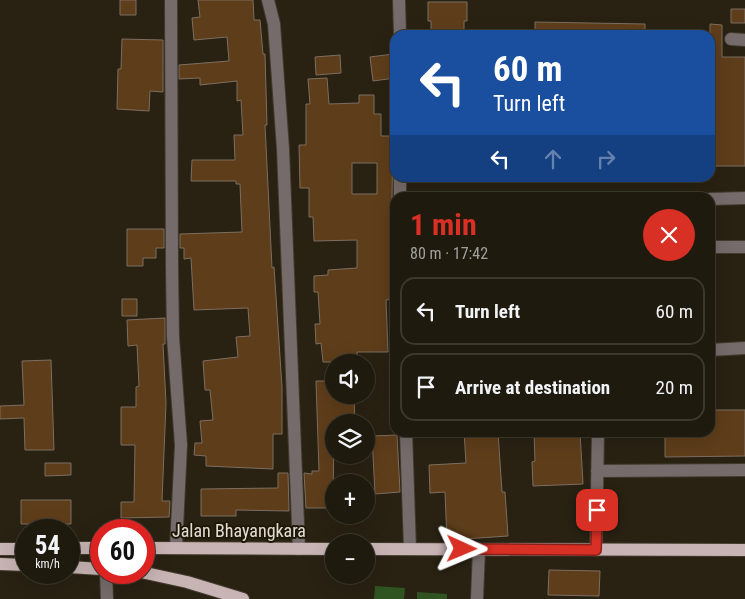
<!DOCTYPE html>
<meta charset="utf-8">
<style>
:root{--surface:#1f1a0e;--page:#2c271c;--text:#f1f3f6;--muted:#a1a19e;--line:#3c382e;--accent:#d93025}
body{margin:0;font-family:"Roboto Condensed",sans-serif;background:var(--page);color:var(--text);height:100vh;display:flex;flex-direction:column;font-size:19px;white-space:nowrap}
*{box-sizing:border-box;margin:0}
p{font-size:16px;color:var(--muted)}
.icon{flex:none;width:28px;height:28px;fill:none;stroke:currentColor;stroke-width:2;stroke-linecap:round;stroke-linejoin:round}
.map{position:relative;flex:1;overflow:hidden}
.details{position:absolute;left:390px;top:192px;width:325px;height:245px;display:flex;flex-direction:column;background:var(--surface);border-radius:15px;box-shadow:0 5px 20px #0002,0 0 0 1px var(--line)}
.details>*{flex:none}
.hud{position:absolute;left:390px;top:30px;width:325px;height:152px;border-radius:15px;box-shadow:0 5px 20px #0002,0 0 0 1px var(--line);background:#1a4fa0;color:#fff;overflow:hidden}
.controls{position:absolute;left:325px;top:354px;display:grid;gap:10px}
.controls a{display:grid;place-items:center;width:50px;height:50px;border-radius:50%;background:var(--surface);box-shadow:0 5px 20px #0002,0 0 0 1px var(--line);font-size:25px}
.speed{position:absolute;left:15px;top:519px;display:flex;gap:10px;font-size:25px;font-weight:700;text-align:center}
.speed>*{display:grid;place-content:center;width:65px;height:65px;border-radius:50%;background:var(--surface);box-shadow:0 5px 20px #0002,0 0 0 1px var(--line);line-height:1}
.speed small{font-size:12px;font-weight:400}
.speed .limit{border:8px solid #d22;background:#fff;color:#111}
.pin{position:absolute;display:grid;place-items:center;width:42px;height:42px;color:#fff;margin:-21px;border-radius:10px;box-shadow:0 2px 8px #0006}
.me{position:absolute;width:55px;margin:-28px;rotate:91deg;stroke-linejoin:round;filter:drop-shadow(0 0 4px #0008)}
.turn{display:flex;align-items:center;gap:18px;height:105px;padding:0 20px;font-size:22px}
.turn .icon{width:65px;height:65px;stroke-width:2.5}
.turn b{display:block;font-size:35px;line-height:42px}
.lanes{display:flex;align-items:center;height:48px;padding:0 20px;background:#0003;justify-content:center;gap:25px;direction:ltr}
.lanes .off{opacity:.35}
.round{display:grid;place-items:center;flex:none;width:52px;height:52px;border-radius:26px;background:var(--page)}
.summary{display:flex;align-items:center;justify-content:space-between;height:85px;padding:0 20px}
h1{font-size:30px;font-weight:700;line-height:38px;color:var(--accent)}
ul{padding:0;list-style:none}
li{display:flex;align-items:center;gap:15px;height:68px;margin:0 10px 8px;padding:0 10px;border:2px solid var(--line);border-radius:15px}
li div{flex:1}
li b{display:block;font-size:19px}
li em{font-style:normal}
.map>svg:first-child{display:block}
</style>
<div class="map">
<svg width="745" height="599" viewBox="0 0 745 599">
<rect width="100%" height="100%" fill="#292213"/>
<!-- green -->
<path fill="#2f5422" d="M375,586L405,588L404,599H374Z
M417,592L447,594V599H417Z"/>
<!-- building -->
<path fill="#5e3d1a" stroke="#7d6e60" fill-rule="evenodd" d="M120,0H136V15H120Z
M198,0H253L254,20H260L263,54H265L267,125H265L272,268L274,267L282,387V434H273V469L206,466V456L194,455L195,443H202L200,421L213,420L210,390H205L203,361L238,357L236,337L250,336L248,308L194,310L191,258L184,259V248H180V234L242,232L240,184H236V181H191L192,160H235L234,135H243L241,100L237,101V81L200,85V78L179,79V65L229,61L227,37L194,40L192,18L200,17Z
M428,2H467V21H464V35H431V21H428Z
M731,9H745V23H731Z
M535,22L645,24V35H535Z
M710,24L722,25V57H745V166H710Z
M122,39L163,40V92L150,91L149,111L117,109L118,69H121Z
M393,54L395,78L373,81L370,57Z
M340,55L341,73L316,75L315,57Z
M327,78L329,104L359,103V95H374V114H381V136H393L392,198L395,204V299L386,300L388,352H357L358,362H323L321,343L316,344L315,324H320L318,292H314V276L328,275V270L357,268V240L314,241L313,217H309V188H300L299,145H306V104H310L308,79ZM352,163H377V194H352Z
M127,229H164V248H156V258H143V266H127Z
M122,299H137V316H122Z
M165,318V344H163L166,403L162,501H170L169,517L121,518V502H134L135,445H121V407H136V387L139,386L137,345L128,346L127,320Z
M51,360L54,450H25L24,418L0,419V406L24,405L22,361Z
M316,381H334V395H354L355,422H334L333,508H306L304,473L312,474V471H319Z
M710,410H745V456L665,457V432H710Z
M464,432H498L502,492H505L508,536L464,539V541H447L445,492L430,493L429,465L466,463Z
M534,432H580L583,484L533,486L532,462L535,461Z
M397,435L400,492L375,494L372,436Z
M45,463H71V475L45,476Z
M278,473H288L289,511L236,510V516H201V489L278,488Z
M21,500H71V524H21Z
M549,570L600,571L599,596L548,595Z"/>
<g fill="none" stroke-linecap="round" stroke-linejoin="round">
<!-- minor casing -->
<g stroke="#433c2e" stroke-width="14">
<path id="minor" d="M171,0L172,268L173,337L181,445L176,548
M268,0L274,24L283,149L299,549
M399,0L400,35
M731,39L745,40
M400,198V178
M710,199L745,198
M710,247H745
M710,350L745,348
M406,432L410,549
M597,471L745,470
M596,550L598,432
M106,572L107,599
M477,599L479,549"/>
</g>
<!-- major casing -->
<g stroke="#433c2e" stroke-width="14">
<path id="major" d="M69,548H101
M144,548L334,549
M0,549H26
M366,549L745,550
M0,564L26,565
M69,567L101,569
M141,572L187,582L243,599"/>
</g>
<!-- minor -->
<use href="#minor" stroke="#756b6b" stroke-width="12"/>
<!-- major -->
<use href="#major" stroke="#c8b4b5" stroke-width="12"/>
</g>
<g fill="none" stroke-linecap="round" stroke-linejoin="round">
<!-- route casing -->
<g stroke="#8d1f18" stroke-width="12">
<path id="route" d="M462,549L596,550L597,510"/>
</g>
<!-- route -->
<use href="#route" stroke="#d93025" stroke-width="9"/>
</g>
<g text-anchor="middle" stroke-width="4" stroke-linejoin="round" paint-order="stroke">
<!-- street labels -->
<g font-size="18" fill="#e2ddd3" stroke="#1f1809">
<text x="239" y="537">Jalan Bhayangkara</text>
</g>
</g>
</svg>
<div class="controls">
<a><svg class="icon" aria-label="sound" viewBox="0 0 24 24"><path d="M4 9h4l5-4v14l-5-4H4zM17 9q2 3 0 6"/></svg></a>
<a><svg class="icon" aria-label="layers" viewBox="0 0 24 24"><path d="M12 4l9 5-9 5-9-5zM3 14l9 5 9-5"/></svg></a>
<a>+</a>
<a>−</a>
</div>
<div class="speed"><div>54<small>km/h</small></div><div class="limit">60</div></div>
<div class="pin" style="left:597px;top:510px;background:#d93025"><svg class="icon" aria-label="arrive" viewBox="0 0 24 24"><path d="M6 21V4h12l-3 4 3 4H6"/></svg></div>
<svg class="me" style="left:462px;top:549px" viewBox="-20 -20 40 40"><path d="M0-17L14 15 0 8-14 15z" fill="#d93025" stroke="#fff" stroke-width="4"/></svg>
<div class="hud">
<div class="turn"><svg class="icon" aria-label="left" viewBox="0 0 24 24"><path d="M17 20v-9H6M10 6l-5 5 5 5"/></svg><div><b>60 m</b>Turn left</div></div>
<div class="lanes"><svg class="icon" aria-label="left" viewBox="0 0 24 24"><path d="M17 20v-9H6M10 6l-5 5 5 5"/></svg><svg class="icon off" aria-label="ahead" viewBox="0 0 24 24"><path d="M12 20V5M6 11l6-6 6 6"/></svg><svg class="icon off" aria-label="right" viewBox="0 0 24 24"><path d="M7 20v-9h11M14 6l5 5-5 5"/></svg></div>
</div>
<section class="details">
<div class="summary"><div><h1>1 min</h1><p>80 m · 17:42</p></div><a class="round" style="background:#d93025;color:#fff"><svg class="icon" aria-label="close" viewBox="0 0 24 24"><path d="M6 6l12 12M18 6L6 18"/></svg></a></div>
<ul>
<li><svg class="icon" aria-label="left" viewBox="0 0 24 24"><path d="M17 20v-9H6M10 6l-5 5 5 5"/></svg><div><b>Turn left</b></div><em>60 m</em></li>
<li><svg class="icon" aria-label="arrive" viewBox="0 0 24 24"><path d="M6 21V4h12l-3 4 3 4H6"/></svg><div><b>Arrive at destination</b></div><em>20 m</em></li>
</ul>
</section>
</div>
